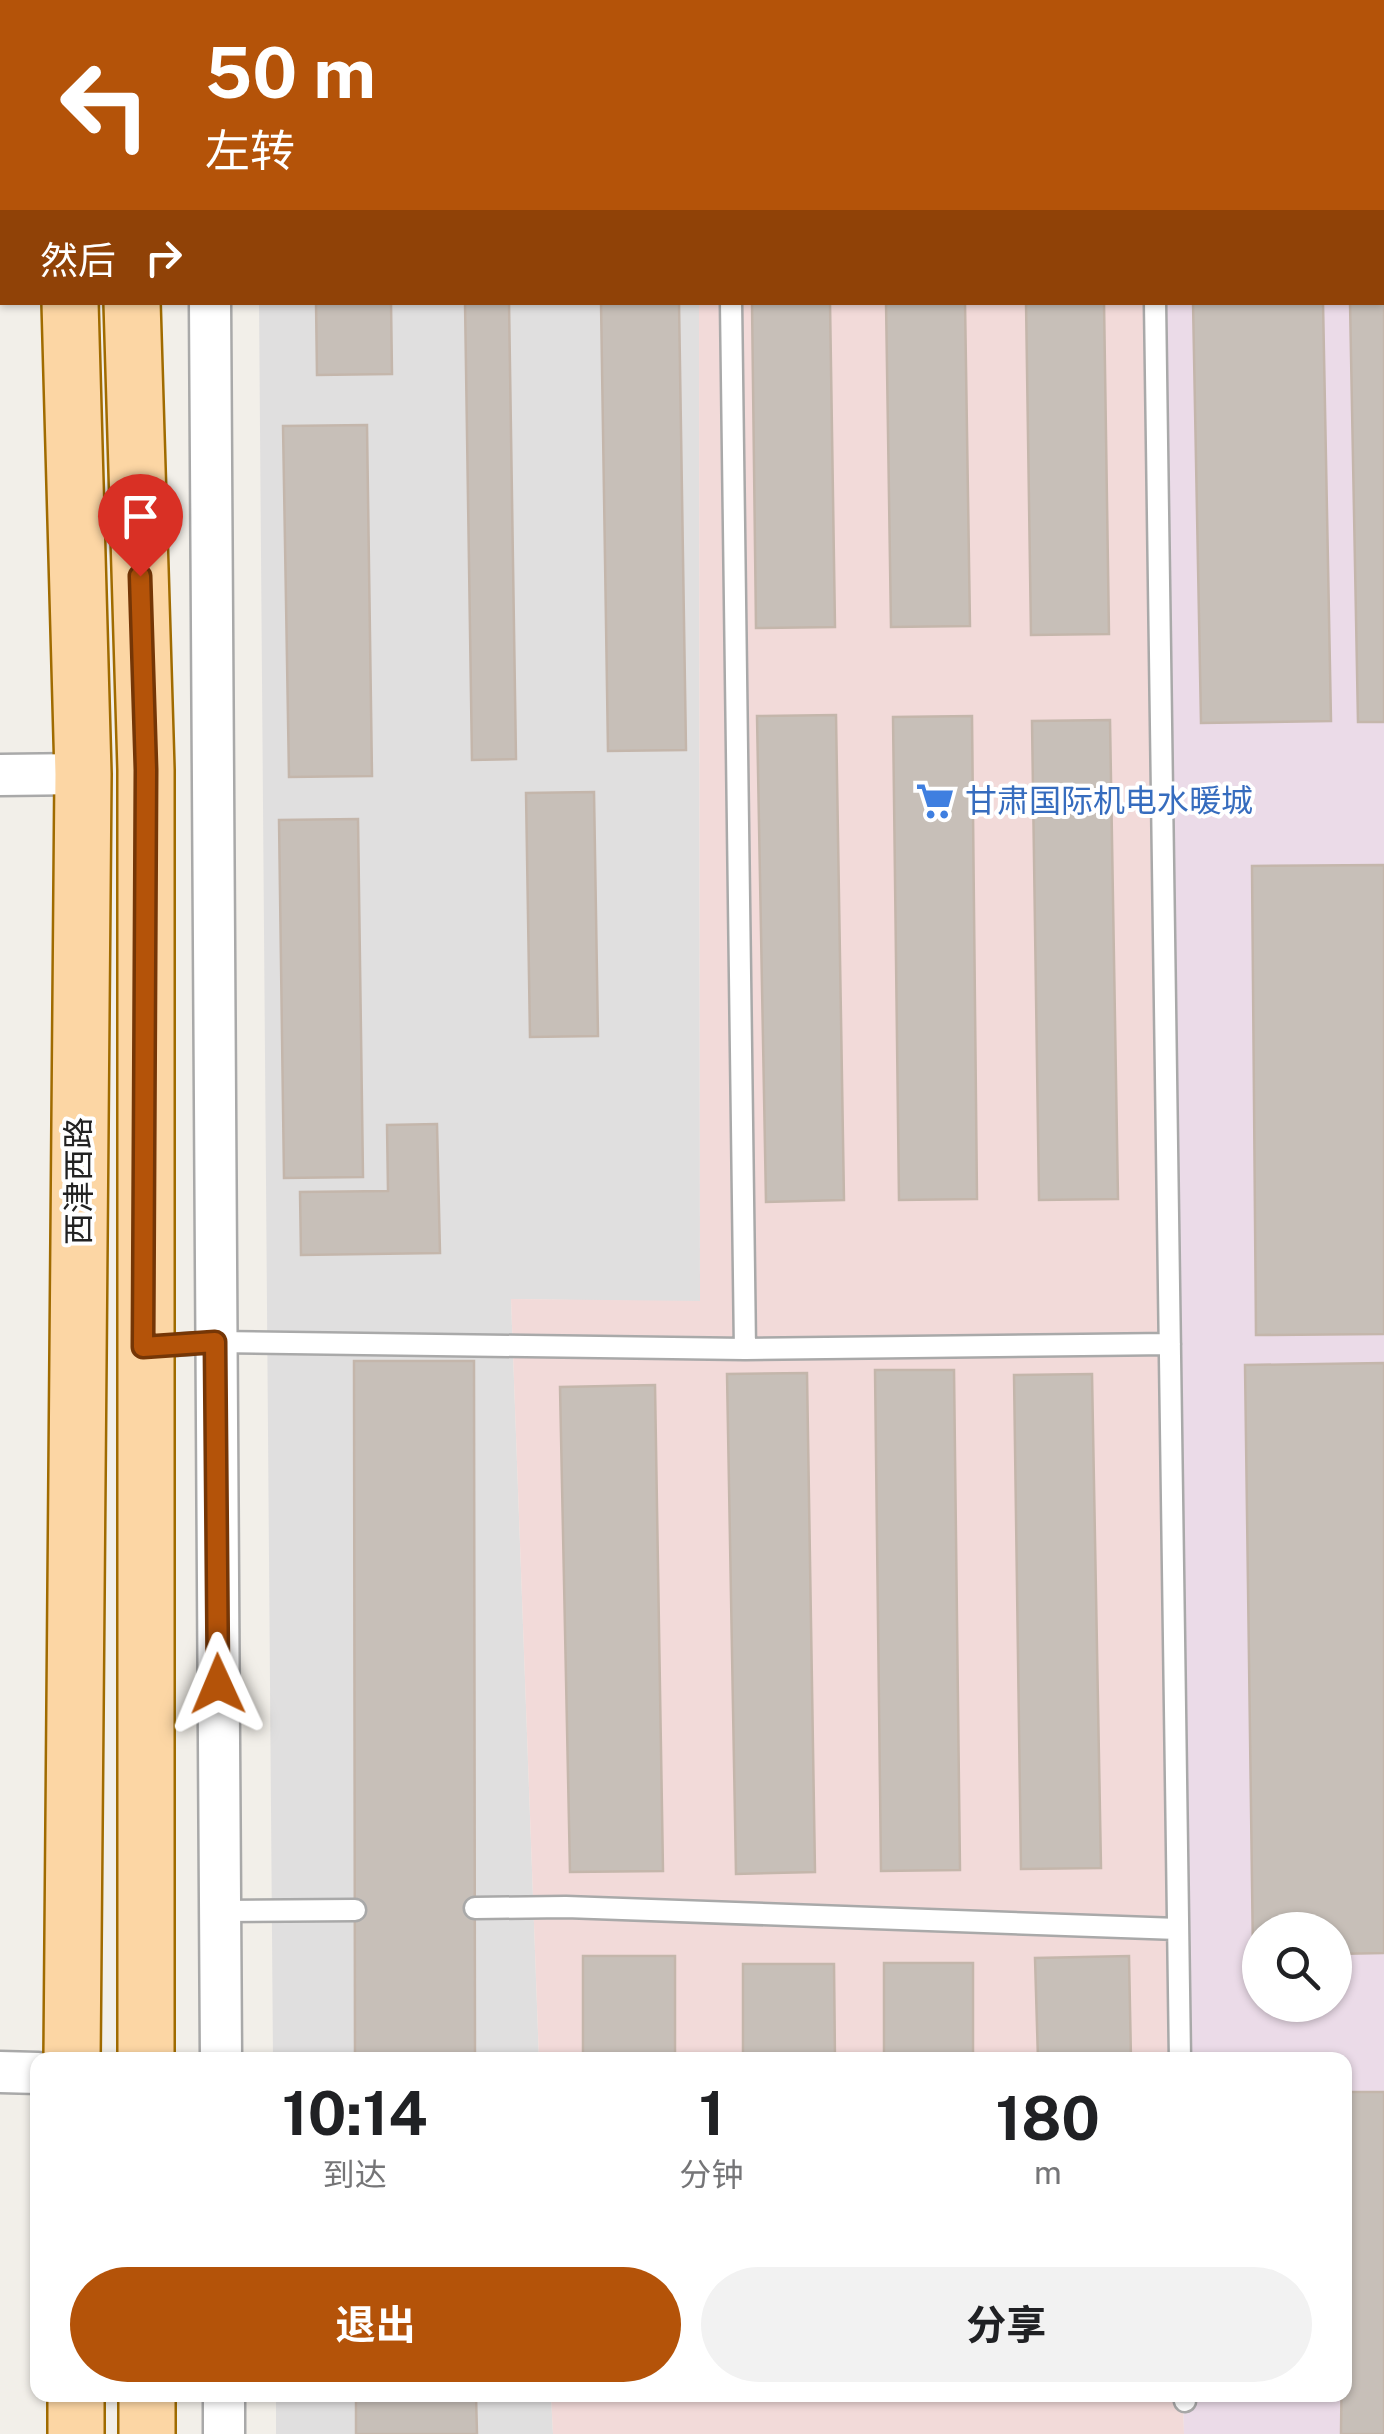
<!DOCTYPE html>
<html lang="zh">
<meta charset="utf-8">
<style>
:root{--surface:#fff;--page:#f2f2f2;--text:#202124;--muted:#757577;--accent:#b45309}
body{margin:0;font-family:"Public Sans","Noto Sans SC",sans-serif;background:var(--page);color:var(--text);height:100vh;display:flex;flex-direction:column;font-size:38px;white-space:nowrap}
*{box-sizing:border-box;margin:0}
p{font-size:32px;color:var(--muted)}
.icon{flex:none;width:55px;height:55px;fill:none;stroke:currentColor;stroke-width:2;stroke-linecap:round;stroke-linejoin:round}
.map{position:relative;flex:1;overflow:hidden}
.side{position:absolute;left:30px;top:2052px;width:1322px;height:350px;display:flex;flex-direction:column;background:var(--surface);border-radius:20px;box-shadow:0 2px 8px #0004}
.side>*{flex:none}
.hud{position:absolute;left:0px;top:0px;width:1385px;height:305px;box-shadow:0 2px 8px #0004;background:#b45309;color:#fff;overflow:hidden}
.controls{position:absolute;left:1242px;top:1912px;display:grid;gap:20px}
.controls a{display:grid;place-items:center;width:110px;height:110px;border-radius:50%;background:var(--surface);box-shadow:0 2px 8px #0004;font-size:50px}
.pin{position:absolute;display:grid;place-items:center;width:85px;height:85px;color:#fff;margin:-102px -42px;border-radius:50% 50% 50% 0;rotate:-45deg;box-shadow:0 0 10px #0007}
.pin .icon{rotate:45deg}
.me{position:absolute;width:110px;margin:-55px;rotate:359deg;stroke-linejoin:round;filter:drop-shadow(0 0 8px #0008)}
.turn{display:flex;align-items:center;gap:35px;height:210px;padding:0 40px;font-size:45px}
.turn .icon{width:130px;height:130px;stroke-width:2.5}
.turn b{display:block;font-size:70px;line-height:85px}
.then{display:flex;align-items:center;height:95px;padding:0 40px;background:#0003;gap:20px;font-size:38px}
.eta{display:flex;justify-content:space-evenly;align-items:center;height:170px;text-align:center}
.eta b{font-size:60px;font-weight:700;line-height:70px}
.action{display:flex;gap:20px;margin-top:auto;padding:20px 40px}
.action a{flex:1;height:115px;border-radius:60px;background:var(--accent);color:#fff;font-size:40px;font-weight:700;line-height:115px;text-align:center}
.action a+a{background:var(--page);color:var(--text)}
.map>svg:first-child{display:block}
</style>
<div class="map">
<svg width="1384" height="2434" viewBox="0 0 1384 2434">
<rect width="100%" height="100%" fill="#f2efe9"/>
<!-- residential -->
<path fill="#e0dfdf" d="M257,0H699V2H257Z
M259,303H699L700,1302L511,1299L539,2060H273Z
M276,2395H551L553,2434H276Z"/>
<!-- commercial -->
<path fill="#f2dad9" d="M699,0H1165V2H699Z
M699,303H1167L1181,2060H539L511,1299L700,1301Z
M551,2395H1183L1184,2434H553Z"/>
<!-- industrial -->
<path fill="#ebdbe8" fill-rule="evenodd" d="M1165,0H1384V2434H1184L1183,2395H1345V2060H1181L1167,303L1382,302V2ZM1260,1930H1335V2005H1260Z"/>
<!-- building -->
<path fill="#c7bfb8" stroke="#c4b6ab" stroke-width="2.5" d="M1188,0H1318V2H1188Z
M1345,0H1384V722H1358L1350,302H1382V2Z
M316,302H391L392,374L317,375Z
M465,302H509L516,759L472,760Z
M601,302H679L686,750L608,751Z
M752,302H830L835,627L756,628Z
M886,302H965L970,626L891,627Z
M1026,302H1104L1109,634L1031,635Z
M1193,302H1323L1331,721L1201,723Z
M367,425L372,776L289,777L283,426Z
M836,715L844,1200L766,1202L757,716Z
M972,716L977,1199L899,1200L893,717Z
M1110,720L1118,1199L1039,1200L1032,721Z
M594,792L598,1036L530,1037L526,793Z
M358,819L363,1177L284,1178L279,820Z
M1384,865V1334L1256,1335L1252,866Z
M437,1124L440,1253L301,1255L300,1192L388,1191L387,1125Z
M354,1361H474L475,2060H355Z
M1384,1363V1953L1335,1954V1930H1260V1955H1253L1245,1365Z
M875,1370H954L960,1870L881,1871Z
M807,1373L815,1872L736,1874L727,1374Z
M1092,1374L1101,1868L1021,1869L1014,1375Z
M655,1385L663,1871L570,1872L560,1387Z
M583,1956H675V2060H583Z
M1129,1956L1131,2060H1038L1035,1958Z
M884,1963H973V2060H884Z
M743,1964H834L835,2060H743Z
M1345,2092H1384V2434H1341Z
M356,2395H476L477,2434H356Z"/>
<g fill="none" stroke-linecap="round" stroke-linejoin="round">
<!-- service casing -->
<g stroke="#a9a9a9" stroke-width="25">
<path id="service" d="M727,0V2
M1151,0V2
M731,302L745,1349
M1155,302L1180,2060
M147,1347L215,1342L745,1349L1170,1344
M475,1908L566,1907L1178,1929
M219,1911L355,1910
M1184,2395L1185,2401"/>
</g>
<!-- minor casing -->
<g stroke="#a9a9a9" stroke-width="45">
<path id="minor" d="M209,0V2
M210,302L221,2060
M0,775L83,774
M0,2072L38,2073
M224,2395V2434"/>
</g>
<!-- primary casing -->
<g stroke="#a06b00" stroke-width="60">
<path id="primary" d="M61,0V2
M124,0V2
M70,302L83,774L72,2060
M132,302L146,770V2060
M76,2395V2434
M147,2395V2434"/>
</g>
<!-- service -->
<use href="#service" stroke="#fff" stroke-width="20"/>
<!-- minor -->
<use href="#minor" stroke="#fff" stroke-width="40"/>
<!-- primary -->
<use href="#primary" stroke="#fcd6a4" stroke-width="55"/>
</g>
<g fill="none" stroke-linecap="round" stroke-linejoin="round">
<!-- route casing -->
<g stroke="#753606" stroke-width="25">
<path id="route" d="M140,576L146,770L143,1347L215,1342L218,1684"/>
</g>
<!-- route -->
<use href="#route" stroke="#b45309" stroke-width="18"/>
</g>
<!-- icons -->
<defs>
<g id="supermarket-bare" transform="scale(3)"><path d="M-6-5.5h2.5l.6 2H6L4.5 2H-2.5L-4.4-4H-6ZM-1.5 3.2a1.3 1.3 0 1 0 .1 0ZM3 3.2a1.3 1.3 0 1 0 .1 0Z" fill="#3f7fe0" stroke="#fff" stroke-width="2.5" paint-order="stroke"/></g>
</defs>
<g fill-rule="evenodd">
<use href="#supermarket-bare" x="935" y="801"/>
</g>
<g text-anchor="middle" stroke-width="8" stroke-linejoin="round" paint-order="stroke">
<!-- shop labels -->
<g font-size="32" fill="#366cbe" stroke="#fff" text-anchor="start">
<text x="965" y="812">甘肃国际机电水暖城</text>
</g>
<!-- street labels -->
<g font-size="32" fill="#222" stroke="#fff">
<text transform="translate(79 1181) rotate(-90)" y="11">西津西路</text>
</g>
</g>
</svg>
<div class="controls">
<a><svg class="icon" aria-label="search" viewBox="0 0 24 24"><circle cx="10" cy="10" r="6"/><path d="M15 15l6 6"/></svg></a>
</div>
<div class="pin" style="left:140px;top:576px;background:#d93025"><svg class="icon" aria-label="arrive" viewBox="0 0 24 24"><path d="M6 21V4h12l-3 4 3 4H6"/></svg></div>
<svg class="me" style="left:218px;top:1684px" viewBox="-20 -20 40 40"><path d="M0-17L14 15 0 8-14 15z" fill="#b45309" stroke="#fff" stroke-width="4"/></svg>
<div class="hud">
<div class="turn"><svg class="icon" aria-label="left" viewBox="0 0 24 24"><path d="M17 20v-9H6M10 6l-5 5 5 5"/></svg><div><b>50 m</b>左转</div></div>
<div class="then">然后<svg class="icon" aria-label="right" viewBox="0 0 24 24"><path d="M7 20v-9h11M14 6l5 5-5 5"/></svg></div>
</div>
<section class="side">
<div class="eta">
<div><b>10:14</b><p>到达</p></div>
<div><b>1</b><p>分钟</p></div>
<div><b>180</b><p>m</p></div>
</div>
<div class="action"><a>退出</a><a>分享</a></div>
</section>
</div>
